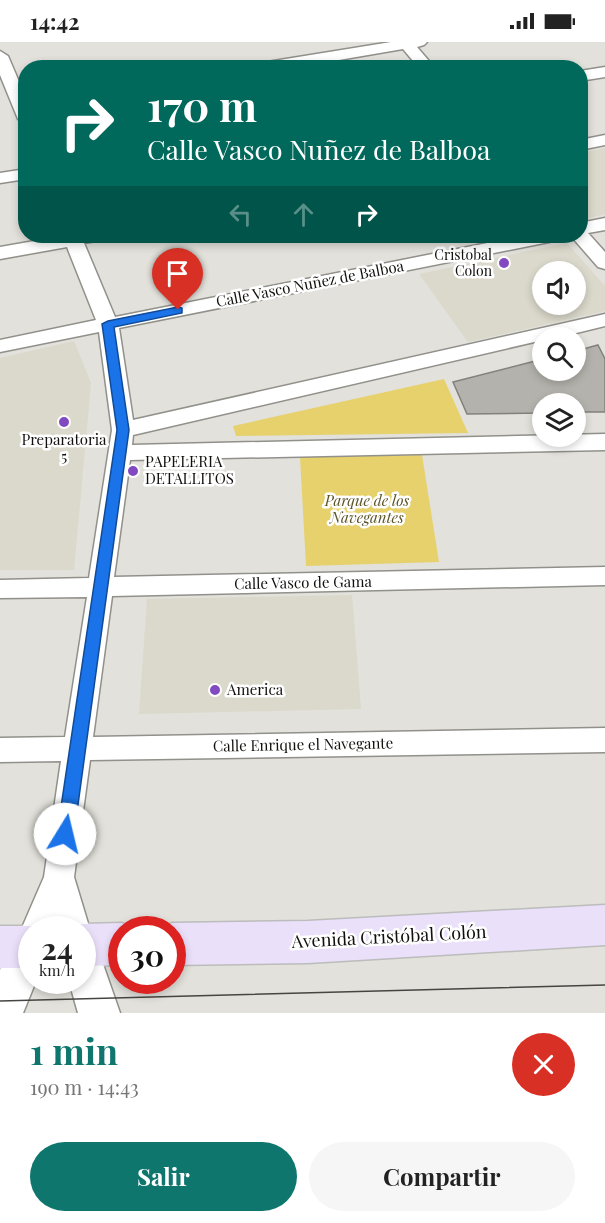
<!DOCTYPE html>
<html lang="es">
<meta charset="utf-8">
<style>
:root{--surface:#fff;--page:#f6f6f6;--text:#222;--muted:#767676;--accent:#0f766e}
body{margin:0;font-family:"Playfair Display",serif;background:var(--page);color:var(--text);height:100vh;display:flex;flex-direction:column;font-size:22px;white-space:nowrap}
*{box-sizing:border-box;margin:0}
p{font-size:20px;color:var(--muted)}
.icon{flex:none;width:33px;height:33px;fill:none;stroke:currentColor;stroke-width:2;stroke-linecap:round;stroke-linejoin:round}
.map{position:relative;height:971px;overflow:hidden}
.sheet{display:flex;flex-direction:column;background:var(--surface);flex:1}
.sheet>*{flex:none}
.banner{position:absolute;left:18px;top:18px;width:570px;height:183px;border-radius:24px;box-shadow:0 3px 9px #0003;background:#00695c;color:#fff;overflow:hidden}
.buttons{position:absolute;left:532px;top:219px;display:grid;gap:12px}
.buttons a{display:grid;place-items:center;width:54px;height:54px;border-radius:50%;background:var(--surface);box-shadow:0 3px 9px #0003;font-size:30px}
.speed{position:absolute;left:18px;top:874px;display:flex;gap:12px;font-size:30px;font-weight:700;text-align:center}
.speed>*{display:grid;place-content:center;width:78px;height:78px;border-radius:50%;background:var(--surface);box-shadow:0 3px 9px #0003;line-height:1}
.speed small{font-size:15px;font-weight:400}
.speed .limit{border:9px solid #d22;background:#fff;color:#111}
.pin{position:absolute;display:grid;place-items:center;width:51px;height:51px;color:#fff;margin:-62px -26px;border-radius:50% 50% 50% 0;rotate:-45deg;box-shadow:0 0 6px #0007}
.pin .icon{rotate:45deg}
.me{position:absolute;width:66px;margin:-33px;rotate:9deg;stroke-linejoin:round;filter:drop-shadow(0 0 4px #0008)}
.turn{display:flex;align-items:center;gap:21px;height:126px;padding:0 30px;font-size:27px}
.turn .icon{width:78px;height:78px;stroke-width:2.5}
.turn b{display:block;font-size:42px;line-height:51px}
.lanes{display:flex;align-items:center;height:57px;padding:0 30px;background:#0003;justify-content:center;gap:30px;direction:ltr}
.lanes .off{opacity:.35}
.round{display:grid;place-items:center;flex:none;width:63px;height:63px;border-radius:32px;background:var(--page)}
.overview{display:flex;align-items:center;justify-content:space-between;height:102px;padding:0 30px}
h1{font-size:36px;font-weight:700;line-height:45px;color:var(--accent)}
.action{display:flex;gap:12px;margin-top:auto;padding:12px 30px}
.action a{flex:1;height:69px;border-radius:36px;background:var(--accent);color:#fff;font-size:24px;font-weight:700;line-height:69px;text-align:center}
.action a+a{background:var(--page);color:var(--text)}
.status{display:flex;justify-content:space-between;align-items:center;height:42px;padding:0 30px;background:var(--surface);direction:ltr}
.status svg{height:16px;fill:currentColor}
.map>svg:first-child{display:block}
</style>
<div class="status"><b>14:42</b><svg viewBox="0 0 49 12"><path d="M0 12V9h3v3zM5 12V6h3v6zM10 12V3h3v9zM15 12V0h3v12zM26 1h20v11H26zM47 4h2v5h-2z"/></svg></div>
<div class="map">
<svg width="605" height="971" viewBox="0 0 605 971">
<rect width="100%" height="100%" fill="#e2e1db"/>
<!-- built -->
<path fill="#dbd9cb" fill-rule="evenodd" d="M605,106V172L585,177L581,172V111Z
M567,201L605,244V269L468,300L419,232ZM543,230H576V262H543Z
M74,299L91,341L74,528H0V316Z
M352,553L361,667L139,672L147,557Z"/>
<!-- green -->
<path fill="#e6d16c" d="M444,337L468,391L236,394L233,384Z
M422,413L439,520L306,524L300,415Z"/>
<!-- building -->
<path fill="#b3b2ac" stroke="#82817c" stroke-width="1.5" d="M598,303L605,317V370H576V362H543V371L467,372L453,340L543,317V328H576V309Z"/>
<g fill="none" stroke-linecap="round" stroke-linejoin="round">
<!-- minor casing -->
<g stroke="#91908a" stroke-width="3">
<path id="minor" d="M391,0H427L424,3L417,5L435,26H419L403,7L292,26H254L261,21Z
M0,9L8,14L26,56V82L18,77L0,33Z
M605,25V35L580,39V29Z
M605,93V103L580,108V98Z
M26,127V137L0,141V131Z
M605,176V188L588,191L605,210V227L598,225L571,194H580V181Z
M63,194H104L102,198L84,201L115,275L523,194H558L556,198L549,200L119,286L133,378L605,272V284L556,296H543V298L133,393L132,403L605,392V408L130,418L114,535L605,525V543L112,554L93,695L605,686V710L90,718L74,835L90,888L82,899V888H58L56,880L53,888H32V901L26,898L21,888L44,835L61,719L0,720V696L65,695L87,555L0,556V538L89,536L112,388L99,290L0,310V298L96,278L67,205L0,217V205Z"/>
</g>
<!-- tertiary casing -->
<g stroke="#91908a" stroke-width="3">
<path id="tertiary" d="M30,886L35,888H32V939H36L23,971H0V928L16,892Z
M82,896L96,902L120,971H78L69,939H82Z"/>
</g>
<!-- primary casing -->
<g stroke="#bcbcbc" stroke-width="3">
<path id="primary" d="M605,863V903L308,921L172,923V888H156L172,881L308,879Z
M122,881L138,888H122V923L82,924V888H68L82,882Z
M0,884H32L41,888H32V926H0Z"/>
</g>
<!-- minor -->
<use href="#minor" fill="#fff" fill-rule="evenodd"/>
<!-- tertiary -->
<use href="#tertiary" fill="#fff" fill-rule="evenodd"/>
<!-- primary -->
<use href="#primary" fill="#eae0fa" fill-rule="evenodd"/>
<!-- tram -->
<path stroke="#464542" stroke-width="1.5" d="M0,959L605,943"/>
</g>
<!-- route -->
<path fill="#1a73e8" stroke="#114b97" stroke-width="1.5" d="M178,265L182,266V271L114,285L129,388L74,792L71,797L65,799L59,797L57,792L117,388L102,282L108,279Z"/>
<!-- markers -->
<g fill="#824ac1" stroke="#fff" stroke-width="2">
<circle cx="504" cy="221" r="6"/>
<circle cx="64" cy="380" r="6"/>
<circle cx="133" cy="429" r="6"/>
<circle cx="215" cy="648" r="6"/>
</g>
<g text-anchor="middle" stroke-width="5" stroke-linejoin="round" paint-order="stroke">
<!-- far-poi labels -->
<g font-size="14" fill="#11100e" stroke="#fff" text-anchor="end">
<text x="492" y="218">Cristobal<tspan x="492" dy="16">Colon</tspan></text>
</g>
<!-- street labels -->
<g font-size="15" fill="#11100e" stroke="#fff">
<text transform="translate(310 242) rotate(-11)" y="5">Calle Vasco Nuñez de Balboa</text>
<text transform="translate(303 541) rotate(-1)" y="5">Calle Vasco de Gama</text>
<text transform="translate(303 703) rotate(-1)" y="5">Calle Enrique el Navegante</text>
</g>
<!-- poi labels -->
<g font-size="15" fill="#11100e" stroke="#fff" text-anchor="start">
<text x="64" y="403" text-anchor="middle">Preparatoria<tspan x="64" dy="17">5</tspan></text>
<text x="145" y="425">PAPELERIA<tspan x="145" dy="17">DETALLITOS</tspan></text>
<text x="227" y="653">America</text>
</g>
<!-- park labels -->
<g font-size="15" font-style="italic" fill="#5b5227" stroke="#fff">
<text x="367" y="464">Parque de los<tspan x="367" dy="17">Navegantes</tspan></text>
</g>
<!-- near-street labels -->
<g font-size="18" fill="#11100e" stroke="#fff">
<text transform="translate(389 895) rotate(-3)" y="6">Avenida Cristóbal Colón</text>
</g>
</g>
</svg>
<div class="buttons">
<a><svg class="icon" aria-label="sound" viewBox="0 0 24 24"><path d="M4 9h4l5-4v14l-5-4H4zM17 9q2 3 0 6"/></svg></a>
<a><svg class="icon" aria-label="search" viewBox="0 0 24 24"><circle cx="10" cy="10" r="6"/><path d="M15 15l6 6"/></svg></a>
<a><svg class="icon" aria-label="layers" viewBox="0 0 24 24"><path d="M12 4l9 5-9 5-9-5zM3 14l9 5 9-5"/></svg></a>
</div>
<div class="speed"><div>24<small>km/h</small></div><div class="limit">30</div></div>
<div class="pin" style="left:178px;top:268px;background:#d93025"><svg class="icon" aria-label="arrive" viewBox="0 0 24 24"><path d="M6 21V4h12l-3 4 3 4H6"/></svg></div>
<svg class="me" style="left:65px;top:792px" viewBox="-20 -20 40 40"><circle r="19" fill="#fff"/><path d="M0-13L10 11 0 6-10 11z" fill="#1a73e8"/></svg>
<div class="banner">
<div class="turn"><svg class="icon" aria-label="right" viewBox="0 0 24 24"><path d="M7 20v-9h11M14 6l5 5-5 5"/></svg><div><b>170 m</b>Calle Vasco Nuñez de Balboa</div></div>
<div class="lanes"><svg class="icon off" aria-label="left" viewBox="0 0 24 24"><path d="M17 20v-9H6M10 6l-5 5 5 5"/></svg><svg class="icon off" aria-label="ahead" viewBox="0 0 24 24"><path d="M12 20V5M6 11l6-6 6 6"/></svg><svg class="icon" aria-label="right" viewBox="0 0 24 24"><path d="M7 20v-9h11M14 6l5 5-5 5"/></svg></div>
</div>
</div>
<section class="sheet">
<div class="overview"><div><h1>1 min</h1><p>190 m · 14:43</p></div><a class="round" style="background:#d93025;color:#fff"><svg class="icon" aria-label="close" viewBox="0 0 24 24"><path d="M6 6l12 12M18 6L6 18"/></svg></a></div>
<div class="action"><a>Salir</a><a>Compartir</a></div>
</section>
